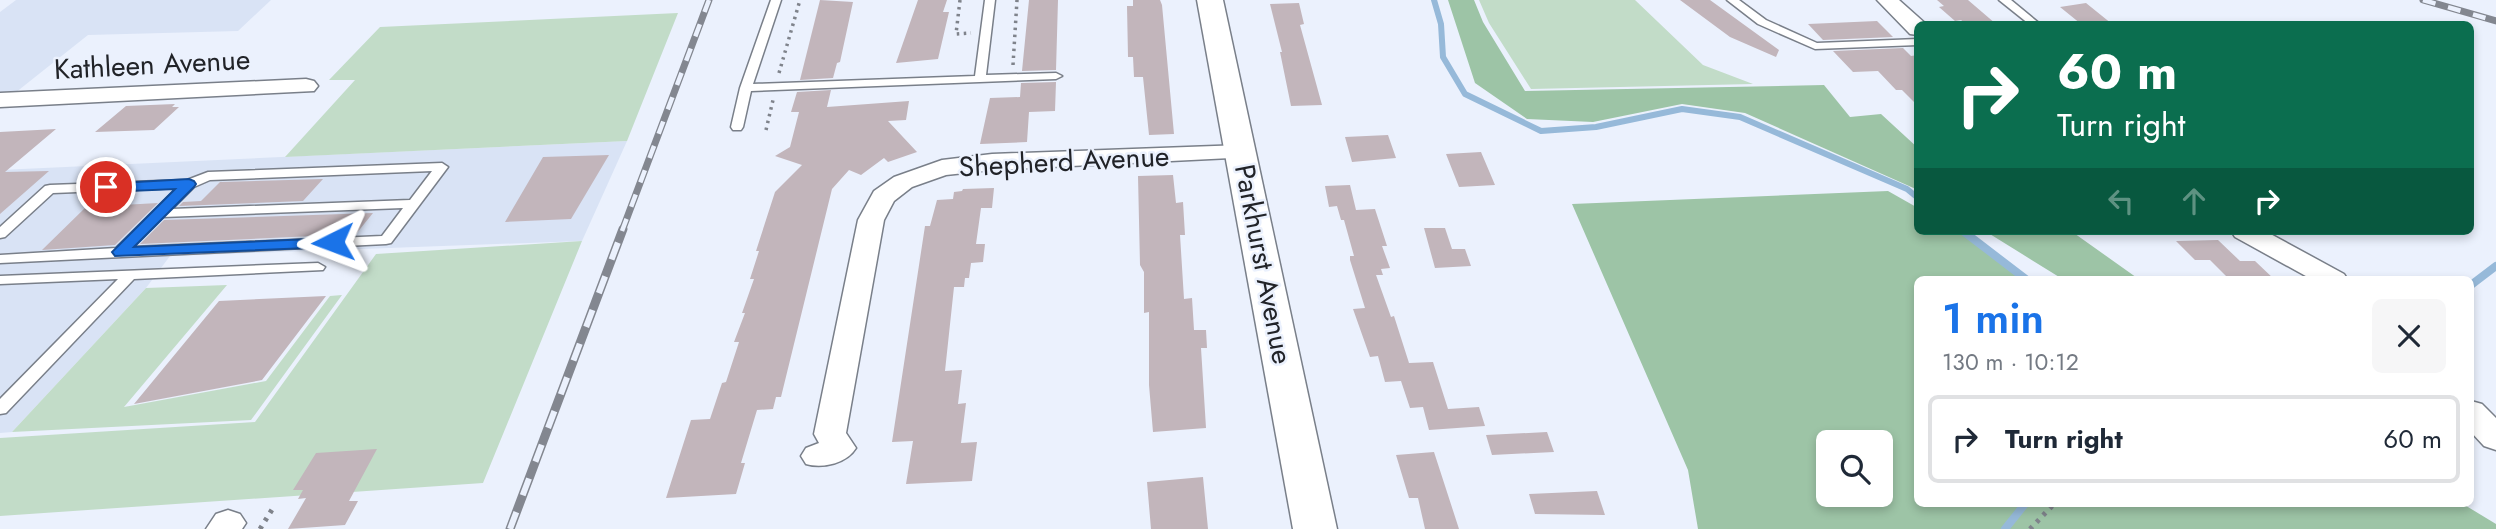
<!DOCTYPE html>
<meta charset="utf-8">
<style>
:root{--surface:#fff;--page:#f6f6f7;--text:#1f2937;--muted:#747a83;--line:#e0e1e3;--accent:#1a73e8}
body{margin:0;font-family:Jost,sans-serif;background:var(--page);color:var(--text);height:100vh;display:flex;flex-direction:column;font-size:26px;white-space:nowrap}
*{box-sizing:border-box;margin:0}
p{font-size:23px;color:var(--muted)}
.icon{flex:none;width:38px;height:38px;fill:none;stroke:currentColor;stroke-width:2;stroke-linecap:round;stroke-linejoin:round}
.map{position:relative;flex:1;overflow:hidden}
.sheet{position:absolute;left:1914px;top:276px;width:560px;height:231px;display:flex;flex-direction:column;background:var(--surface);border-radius:10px;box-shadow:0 4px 10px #0003}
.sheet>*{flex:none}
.guide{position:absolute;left:1914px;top:21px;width:560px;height:214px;border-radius:10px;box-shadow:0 4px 10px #0003;background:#0b6e4f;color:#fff;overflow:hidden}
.controls{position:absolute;left:1816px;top:430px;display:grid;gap:14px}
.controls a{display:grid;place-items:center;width:77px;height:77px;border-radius:10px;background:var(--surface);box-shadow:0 4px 10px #0003;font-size:35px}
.pin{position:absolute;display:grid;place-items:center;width:60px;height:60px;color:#fff;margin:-30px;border:4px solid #fff;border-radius:50%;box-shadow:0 2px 7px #0007}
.me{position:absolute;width:77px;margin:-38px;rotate:267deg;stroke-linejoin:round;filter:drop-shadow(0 0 5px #0008)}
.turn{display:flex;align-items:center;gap:24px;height:147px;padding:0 28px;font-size:32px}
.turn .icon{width:91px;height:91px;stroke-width:2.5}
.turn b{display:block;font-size:49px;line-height:60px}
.lanes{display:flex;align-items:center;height:66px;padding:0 28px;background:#0003;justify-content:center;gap:35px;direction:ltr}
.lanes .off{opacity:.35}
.round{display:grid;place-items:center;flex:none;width:74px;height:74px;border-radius:10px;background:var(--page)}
.headline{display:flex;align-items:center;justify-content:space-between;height:119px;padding:0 28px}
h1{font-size:42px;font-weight:600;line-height:52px;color:var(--accent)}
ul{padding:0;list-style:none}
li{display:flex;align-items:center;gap:21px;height:88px;margin:0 14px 10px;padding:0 14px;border:4px solid var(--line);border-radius:10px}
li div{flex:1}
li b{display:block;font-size:26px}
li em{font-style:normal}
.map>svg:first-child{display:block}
</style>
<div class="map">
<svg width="2496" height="529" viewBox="0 0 2496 529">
<rect width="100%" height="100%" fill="#ebf1fd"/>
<!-- built -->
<path fill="#d9e3f5" d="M16,0H271L238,31L88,35L15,93H0V12Z
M627,141L582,241L170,256L146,288L12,432L0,433V170Z"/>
<!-- green -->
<path fill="#c2dcc8" d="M1479,0H1635L1703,65L1753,84L1531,89L1489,23Z
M678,13L627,141L285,157L355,80H329L380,27Z
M582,241L483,483L0,516V438L255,422L376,254Z
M227,285L124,407L266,381L330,296L342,295L251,420L12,432L146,288Z"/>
<!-- forest -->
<path fill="#9dc4a6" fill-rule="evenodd" d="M1448,0H1474L1483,22L1525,91L1824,85L1850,117L1881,114L1918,148V190L1745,113L1682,104L1593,122L1527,119L1475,83Z
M1888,191L1918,208V231H1958L2022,280H1918V504H2463L2496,524V529H1698L1688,470L1572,204ZM1829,443H1881V495H1829Z
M1985,231H2071L2140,280H2064Z"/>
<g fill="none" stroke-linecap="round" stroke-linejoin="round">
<!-- stream-far1 -->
<path stroke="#96b9d9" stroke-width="6" d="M1434,0L1441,24L1443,57L1465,94L1541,131L1596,127L1682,109L1740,117L1907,189L1918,198"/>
<!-- stream -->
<path stroke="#96b9d9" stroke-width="8" d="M1963,231L2027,280
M2471,285L2496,266
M2005,529L2025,504"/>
</g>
<!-- building -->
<path fill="#c2b5bb" d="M820,0L853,2L840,62L837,63L833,78L800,80Z
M918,0H947L943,12H949L938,59L896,63Z
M1029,0H1058L1056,70L1022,71Z
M1133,0H1160L1162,5L1174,134L1149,135L1143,77H1134L1133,57H1128L1127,6H1133Z
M1680,0H1710L1779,50L1776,57L1730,37Z
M1937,0H1968L1996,24H1966L1961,20L1955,21L1939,7L1944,6Z
M1299,3L1304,24L1300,25L1322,105L1291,106L1280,52H1282L1270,4Z
M2086,3L2112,24H2081L2060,7Z
M1877,21L1893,37L1823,40L1808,24Z
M1903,48L1911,56L1918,55V106L1902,90H1896L1878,71L1853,72L1833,51Z
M1056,82L1055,111L1029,112L1027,142L980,144L990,98L1020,97L1021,83Z
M831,90L827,107L909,101L906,120L888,121L917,152L888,162L884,158L861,175L849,170L832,189L781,397H776L773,409L757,410L741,463H745L736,494L666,498L691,420L710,419L722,383L726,382L739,342H734L745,313H742L754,279H750L759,251H756L775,192L802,165L775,156L790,147L799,112H791L797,92Z
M175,104L172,107H179L154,130L95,132L126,106Z
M56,129L5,172L49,171L0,214V132Z
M1388,135L1396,158L1352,162L1345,137Z
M1481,152L1495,185L1459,187L1446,154Z
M609,155L571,219L505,222L543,157Z
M1173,175L1176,203L1183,202L1185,235H1180L1184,299L1192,298L1194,330H1206L1207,348H1201L1206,428L1153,432L1149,385V312L1144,313V272L1140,265L1138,176Z
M323,179L303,201L179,206L183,202L201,201L220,182Z
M1350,185L1356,210L1375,209L1387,246H1382L1390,268L1381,269L1383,275H1376L1391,317L1394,316L1409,363L1433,362L1448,409L1479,407L1485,426L1429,430L1423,407L1410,408L1401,381L1385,382L1378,356L1370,357L1353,309L1365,308L1350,260V256H1354L1344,220H1341L1337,206L1329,207L1325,186Z
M994,188L992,208H981L976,244H985L983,262L971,263L969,278H965L964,287H954L945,371L962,370L958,404L966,403L961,443L977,442L972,481L906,484L913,441L892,442L925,226H930L937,200L953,199L954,192L962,191L963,189Z
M158,203L115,245L42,250L86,207Z
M373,213L356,234L140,244L164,220Z
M1424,228H1445L1452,249H1465L1471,266L1435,268Z
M2218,240L2240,261H2255L2275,280H2230L2210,260H2195L2176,241Z
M326,296L262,380L134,404L219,301Z
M1547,432L1554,452L1492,455L1486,435Z
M377,449L349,501H358L345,525L288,529L306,498L298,499L303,490H293L316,453Z
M1434,452L1459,529H1425L1418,498H1409L1396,455Z
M1203,477L1208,529H1151L1147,482Z
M1597,491L1605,515L1535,514L1529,494Z"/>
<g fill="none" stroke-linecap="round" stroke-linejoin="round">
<!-- service casing -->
<g stroke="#797f89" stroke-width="3">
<path id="service" d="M771,0H781L753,84L975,76L985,0H995L986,75L1056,73L1062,76L1056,79L751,91L743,127L741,130H733L731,127L740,88Z
M1727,0H1739L1766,20L1817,43L1918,39V45L1815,49L1758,24Z
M1999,0H2011L2040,24H2029Z
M442,163L448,167L391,243L386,244L0,263V255L116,248L177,188L53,193L5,237L0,238V227L45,186L50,185L187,180L208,172ZM432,171L410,200L172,209L194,187L210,180ZM403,208L382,236L133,247L163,217Z
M318,263L325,267L323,270L134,279L6,413L0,414V399L118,279L0,284V276Z"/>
</g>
<!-- minor casing -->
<g stroke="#797f89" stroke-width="3">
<path id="minor" d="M1877,0H1899L1926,24H1918V35L1910,34Z
M306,79L314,81L318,86L314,91L0,107V93Z
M1242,145L1251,147L1254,152L1251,157L992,170L946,175L912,187L894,201L884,220L846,433L856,448C847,463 823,469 806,464L801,456L806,448L819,443L814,434L858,220L874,191L894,177L942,160L992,154Z
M2231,231H2265L2344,274L2348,280H2313L2235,237Z
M2471,401L2482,404L2496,418V450L2484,446L2471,432Z
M228,510L240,514L246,523L242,529H206L216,514Z"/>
</g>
<!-- tertiary casing -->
<g stroke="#797f89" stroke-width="3">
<path id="tertiary" d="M1197,0H1223L1337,529H1293Z"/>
</g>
<!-- path-far1 -->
<path stroke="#7f838b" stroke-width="3.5" stroke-dasharray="2.5 4.5" stroke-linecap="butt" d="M960,0L956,34L971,33
M1013,65L1017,0
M779,73L800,0
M766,130L773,100"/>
<!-- path -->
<path stroke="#7f838b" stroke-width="5" stroke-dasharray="3.5 6" stroke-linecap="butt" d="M260,529L273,508
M2030,529L2054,504"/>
<!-- service -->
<use href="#service" fill="#fff" fill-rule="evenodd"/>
<!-- minor -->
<use href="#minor" fill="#fff" fill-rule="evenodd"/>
<!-- tertiary -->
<use href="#tertiary" fill="#fff" fill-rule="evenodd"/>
<!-- rail-far1 casing -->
<g stroke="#838790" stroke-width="7">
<path id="rail-far1" d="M2423,0L2496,21
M622,231L709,0"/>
</g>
<!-- rail casing -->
<g stroke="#838790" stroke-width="9">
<path id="rail" d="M510,529L623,229"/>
</g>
<!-- rail-far1 -->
<use href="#rail-far1" stroke="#ebf1fd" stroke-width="4.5" stroke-dasharray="13" stroke-linecap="butt"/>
<!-- rail -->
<use href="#rail" stroke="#ebf1fd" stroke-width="6" stroke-dasharray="18" stroke-linecap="butt"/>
</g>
<!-- route -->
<path fill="#1a73e8" stroke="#114b97" stroke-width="2" d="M189,179L194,181L196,184L194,187L134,247L333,238L341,242L333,247L115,256L112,252L175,189L106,192L98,187L100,184Z"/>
<g text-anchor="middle" stroke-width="5" stroke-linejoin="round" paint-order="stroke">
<!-- street labels -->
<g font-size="28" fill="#212328" stroke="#ebf1fd">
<text transform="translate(152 64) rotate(-3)" y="10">Kathleen Avenue</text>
<text transform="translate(1064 161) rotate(-3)" y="10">Shepherd Avenue</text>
<text transform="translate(1264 264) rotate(79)" y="10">Parkhurst Avenue</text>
</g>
</g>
</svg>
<div class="controls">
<a><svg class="icon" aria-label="search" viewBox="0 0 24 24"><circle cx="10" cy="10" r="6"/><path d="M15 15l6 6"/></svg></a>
</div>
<div class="pin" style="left:106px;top:187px;background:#d93025"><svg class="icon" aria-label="arrive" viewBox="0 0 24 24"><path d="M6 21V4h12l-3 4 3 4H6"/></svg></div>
<svg class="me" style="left:333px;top:242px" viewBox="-20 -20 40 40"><path d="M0-17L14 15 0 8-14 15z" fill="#1a73e8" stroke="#fff" stroke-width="4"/></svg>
<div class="guide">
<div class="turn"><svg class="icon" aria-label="right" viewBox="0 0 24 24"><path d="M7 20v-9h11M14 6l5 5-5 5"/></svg><div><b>60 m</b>Turn right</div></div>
<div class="lanes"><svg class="icon off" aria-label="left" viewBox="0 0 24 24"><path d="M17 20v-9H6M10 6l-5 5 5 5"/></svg><svg class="icon off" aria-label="ahead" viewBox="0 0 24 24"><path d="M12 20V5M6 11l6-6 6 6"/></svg><svg class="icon" aria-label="right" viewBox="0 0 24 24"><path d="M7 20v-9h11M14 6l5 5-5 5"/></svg></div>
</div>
<section class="sheet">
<div class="headline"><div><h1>1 min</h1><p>130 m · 10:12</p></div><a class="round"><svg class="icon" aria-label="close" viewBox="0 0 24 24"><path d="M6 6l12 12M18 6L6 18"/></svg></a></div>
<ul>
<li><svg class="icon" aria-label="right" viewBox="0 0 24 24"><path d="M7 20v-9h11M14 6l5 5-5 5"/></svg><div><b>Turn right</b></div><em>60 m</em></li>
</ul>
</section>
</div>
